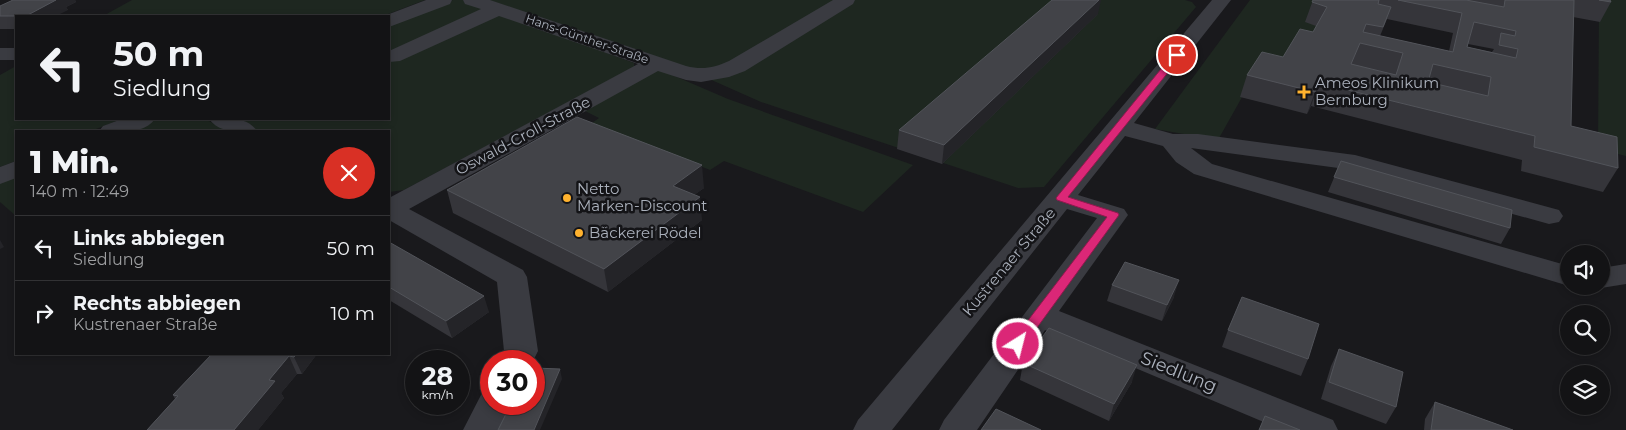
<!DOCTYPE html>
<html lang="de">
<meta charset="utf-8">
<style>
:root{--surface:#131315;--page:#202022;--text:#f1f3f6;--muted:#9d9ea0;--line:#323234}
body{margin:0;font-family:Montserrat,sans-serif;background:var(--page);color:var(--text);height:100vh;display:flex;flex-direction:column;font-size:19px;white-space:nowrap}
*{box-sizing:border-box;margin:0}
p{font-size:16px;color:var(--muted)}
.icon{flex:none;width:28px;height:28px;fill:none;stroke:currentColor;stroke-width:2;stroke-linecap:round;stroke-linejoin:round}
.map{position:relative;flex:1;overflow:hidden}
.drawer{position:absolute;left:15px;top:130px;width:375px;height:225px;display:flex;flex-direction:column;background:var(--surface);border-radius:0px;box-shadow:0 2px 8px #0003,0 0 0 1px var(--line)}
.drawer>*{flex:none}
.guide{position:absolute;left:15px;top:15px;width:375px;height:105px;border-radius:0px;box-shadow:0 2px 8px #0003,0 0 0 1px var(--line);background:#131315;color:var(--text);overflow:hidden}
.controls{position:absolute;left:1560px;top:245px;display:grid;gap:10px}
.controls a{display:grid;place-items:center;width:50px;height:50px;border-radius:50%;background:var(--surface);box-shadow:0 2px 8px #0003,0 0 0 1px var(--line);font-size:25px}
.speed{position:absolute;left:405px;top:350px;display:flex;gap:10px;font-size:25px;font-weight:700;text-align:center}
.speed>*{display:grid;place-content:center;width:65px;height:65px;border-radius:50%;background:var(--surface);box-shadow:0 2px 8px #0003,0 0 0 1px var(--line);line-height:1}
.speed small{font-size:12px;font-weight:400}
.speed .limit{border:8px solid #d22;background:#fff;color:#111}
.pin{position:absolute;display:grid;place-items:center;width:42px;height:42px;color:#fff;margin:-21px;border:2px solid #fff;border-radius:50%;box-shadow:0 1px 5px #0007}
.me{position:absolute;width:55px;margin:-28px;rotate:36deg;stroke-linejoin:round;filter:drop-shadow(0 0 4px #0008)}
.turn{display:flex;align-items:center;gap:18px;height:105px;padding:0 15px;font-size:22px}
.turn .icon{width:65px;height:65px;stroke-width:2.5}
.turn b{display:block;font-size:35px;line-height:42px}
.round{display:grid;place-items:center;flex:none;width:52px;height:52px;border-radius:26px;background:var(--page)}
.overview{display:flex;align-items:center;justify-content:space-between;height:85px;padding:0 15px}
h1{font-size:30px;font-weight:800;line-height:38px}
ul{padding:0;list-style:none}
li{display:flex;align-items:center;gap:15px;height:65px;padding:0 15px;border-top:1px solid var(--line)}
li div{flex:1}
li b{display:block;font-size:19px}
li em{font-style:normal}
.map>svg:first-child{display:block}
</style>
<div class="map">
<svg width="1626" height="430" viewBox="0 0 1626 430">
<rect width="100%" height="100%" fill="#19191c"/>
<!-- green -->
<path fill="#1e2720" d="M132,0H425L383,16H103Z
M453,0H463L634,63V67L404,190L389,192V131H256L233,119H389V25Z
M489,0H1185L1192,2L1196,7L1044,187L1018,188L761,102L689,70Z
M1250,0H1338L1276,79L1255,74L1218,140L1155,129Z
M1576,0H1626V156L1598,149L1599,5Z
M16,66V119H122L91,131H16V161L0,167V75Z
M655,71H663L728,99L913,165L863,212L724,161L710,170L592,123L599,118L583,110Z
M158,119H205L228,131H127Z
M16,176V216L0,202V183Z"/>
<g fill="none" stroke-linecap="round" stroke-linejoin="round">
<!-- minor -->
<path fill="#3a3b41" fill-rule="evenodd" d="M426,0H452L450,4L389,27V16H384Z
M463,0H490L686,66C702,70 714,68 729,61L833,0H855L853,4L745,71L729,77L701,82L686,80L658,71L409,209L523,270L527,277L538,351L533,361H499L504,351L497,282L389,220V198L638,64L499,16L400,61L389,62V51L481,9L465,4Z
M1212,0H1231L1134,123L1173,134H1198L1355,155L1559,210L1563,216L1559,222L1549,224L1353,170L1191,148L1212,164L1569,266V286L1194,174L1176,162L1163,146L1125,136L1078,195L1124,209L1128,215L1059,311L1333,420L1338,430H1283L1045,330L977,430H939L944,420L1097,218L1067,209L892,430H853L858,420Z
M0,48H16V60H0Z
M122,119H155C144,135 116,132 99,131L103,126Z
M209,119C225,118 247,116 257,131C241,132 220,134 209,119Z
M16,161V178L0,184V167Z
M1626,264V284L1601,288L1596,286H1601V268Z
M491,391V404H512L499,430H463L481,395Z"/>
</g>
<!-- wall -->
<path fill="#35353a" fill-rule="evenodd" d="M13,0H75L76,2L66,7L68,10L16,16V29H0V6Z
M1313,0H1610L1611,2L1600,22L1573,17L1571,126L1618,168L1603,192L1521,171L1522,160L1311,106L1307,114L1240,97L1247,75L1283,57L1313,32L1316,26L1305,22ZM1387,19L1453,33L1449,51L1380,36ZM1468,44L1494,49L1492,52L1467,47Z
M1098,14L942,164L897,149L899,130Z
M1341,161L1510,228L1501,244L1328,192Z
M704,188L694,195L702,220L608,292L453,213L447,190Z
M389,242L489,312L452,338L389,300Z
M1112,285L1174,297L1162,321L1107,301Z
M1228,330L1308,359L1301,376L1222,347Z
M1339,349L1396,407L1386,424L1321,399L1331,366Z
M212,354H317L302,374H297L281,393L284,398L258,430H147L175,399L173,395Z
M1023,363L1132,382L1109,421L1020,380Z
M1435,402L1513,430H1424L1425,419Z"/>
<!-- shaded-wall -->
<path fill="#242428" d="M56,0H75L76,2L66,7L68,10L56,16H26Z
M1099,0H1101L1098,14L942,164L944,145Z
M1319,83L1311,106L1307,114L1315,92Z
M702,165L704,188L675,209L673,186Z
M700,197L702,220L608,292L604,269Z
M0,240L4,247L0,249Z
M1179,280L1174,297L1162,321L1167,305Z
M484,296L489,312L452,338L446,321Z
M297,354H317L302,374L294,357Z
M289,356L297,374L281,393L284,398L258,430H234L269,380Z
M1137,365L1132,382L1109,421L1114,404Z
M560,369L562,379L540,430H534Z"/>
<!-- building -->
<path fill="#424348" stroke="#52545a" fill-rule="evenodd" d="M13,0H56L26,16H0V6Z
M1052,0H1099L944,145L899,130Z
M1313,0H1379L1378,4L1391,7L1383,27L1366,24L1363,32L1453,52L1462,13L1398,0H1466L1504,7L1505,0H1574L1571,126L1617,137L1618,168L1534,147L1535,136L1319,83L1315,92L1247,75L1262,52L1283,57L1300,29L1313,32L1327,7L1312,2ZM1474,22L1516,31L1515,36L1501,33L1499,45L1518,49L1516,58L1467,47ZM1360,43L1403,53L1396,75L1351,64ZM1433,64L1491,77L1488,96L1428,82Z
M1599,0H1610L1611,2Z
M577,117L702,165L673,186L700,197L604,269L447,190Z
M1341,161L1512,210L1510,228L1334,177Z
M389,242L484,296L446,321L389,287Z
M1125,262L1179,280L1167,305L1112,285Z
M1242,297L1319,324L1308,359L1228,330Z
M1049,328L1137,365L1114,404L1023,363Z
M1339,349L1403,372L1396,407L1329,382Z
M212,354H297L294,357L289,356L269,380L275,381L234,430H147L178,396L173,395Z
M534,368L560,369L534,430H498L511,404H534Z
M1435,402L1513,430H1431Z
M996,409L1041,430H981Z
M1265,416L1300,430H1259Z"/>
<!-- route -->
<path fill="#db2777" stroke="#8e194d" d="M1174,53L1182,55L1068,197L1118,213L1119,215L1023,347H1013L1011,344L1013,340L1107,217L1057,200L1056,198Z"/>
<!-- markers -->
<g fill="#ffb22e" stroke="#141417" stroke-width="2">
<path d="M1301.5 84.5h5v5h5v5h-5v5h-5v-5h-5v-5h5z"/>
<circle cx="567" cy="198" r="5"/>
<circle cx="579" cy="233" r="5"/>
</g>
<g text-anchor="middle" stroke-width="5" stroke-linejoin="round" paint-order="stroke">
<!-- far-street labels -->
<g font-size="12" fill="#abb1bc" stroke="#141417">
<text transform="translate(587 39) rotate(19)" y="4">Hans-Günther-Straße</text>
</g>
<!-- poi labels -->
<g font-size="15" fill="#abb1bc" stroke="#141417" text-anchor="start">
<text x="1315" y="88">Ameos Klinikum<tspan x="1315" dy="17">Bernburg</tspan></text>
<text x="577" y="194">Netto<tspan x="577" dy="17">Marken-Discount</tspan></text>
<text x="589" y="238">Bäckerei Rödel</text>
</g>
<!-- street labels -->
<g font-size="15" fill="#abb1bc" stroke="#141417">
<text transform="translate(523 136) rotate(-28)" y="5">Oswald-Croll-Straße</text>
<text transform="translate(1009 262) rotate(-50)" y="5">Kustrenaer Straße</text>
</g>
<!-- near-street labels -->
<g font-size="18" fill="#abb1bc" stroke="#141417">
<text transform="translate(1179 372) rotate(22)" y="6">Siedlung</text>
</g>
</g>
</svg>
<div class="controls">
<a><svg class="icon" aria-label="sound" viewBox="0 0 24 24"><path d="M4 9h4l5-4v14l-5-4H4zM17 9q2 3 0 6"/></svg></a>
<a><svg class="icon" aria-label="search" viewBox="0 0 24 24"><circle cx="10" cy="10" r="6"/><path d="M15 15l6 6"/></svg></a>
<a><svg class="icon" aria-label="layers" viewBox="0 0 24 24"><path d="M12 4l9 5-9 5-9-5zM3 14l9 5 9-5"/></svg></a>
</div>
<div class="speed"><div>28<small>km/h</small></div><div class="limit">30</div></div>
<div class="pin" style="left:1177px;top:55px;background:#d93025"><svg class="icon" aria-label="arrive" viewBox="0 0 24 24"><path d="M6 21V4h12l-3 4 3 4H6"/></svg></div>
<svg class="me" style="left:1018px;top:344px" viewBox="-20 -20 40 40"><circle r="17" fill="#db2777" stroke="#fff" stroke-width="3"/><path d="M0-11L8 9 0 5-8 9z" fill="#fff"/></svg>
<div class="guide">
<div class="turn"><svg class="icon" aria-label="left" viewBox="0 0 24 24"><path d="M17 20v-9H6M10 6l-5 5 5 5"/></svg><div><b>50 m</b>Siedlung</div></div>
</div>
<section class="drawer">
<div class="overview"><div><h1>1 Min.</h1><p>140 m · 12:49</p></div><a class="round" style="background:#d93025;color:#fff"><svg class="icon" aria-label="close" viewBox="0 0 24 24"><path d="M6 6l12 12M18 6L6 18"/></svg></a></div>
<ul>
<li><svg class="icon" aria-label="left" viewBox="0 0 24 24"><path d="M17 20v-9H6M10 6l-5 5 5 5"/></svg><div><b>Links abbiegen</b><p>Siedlung</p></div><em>50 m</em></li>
<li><svg class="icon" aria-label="right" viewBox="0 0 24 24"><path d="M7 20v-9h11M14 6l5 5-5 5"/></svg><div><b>Rechts abbiegen</b><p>Kustrenaer Straße</p></div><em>10 m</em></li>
</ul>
</section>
</div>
